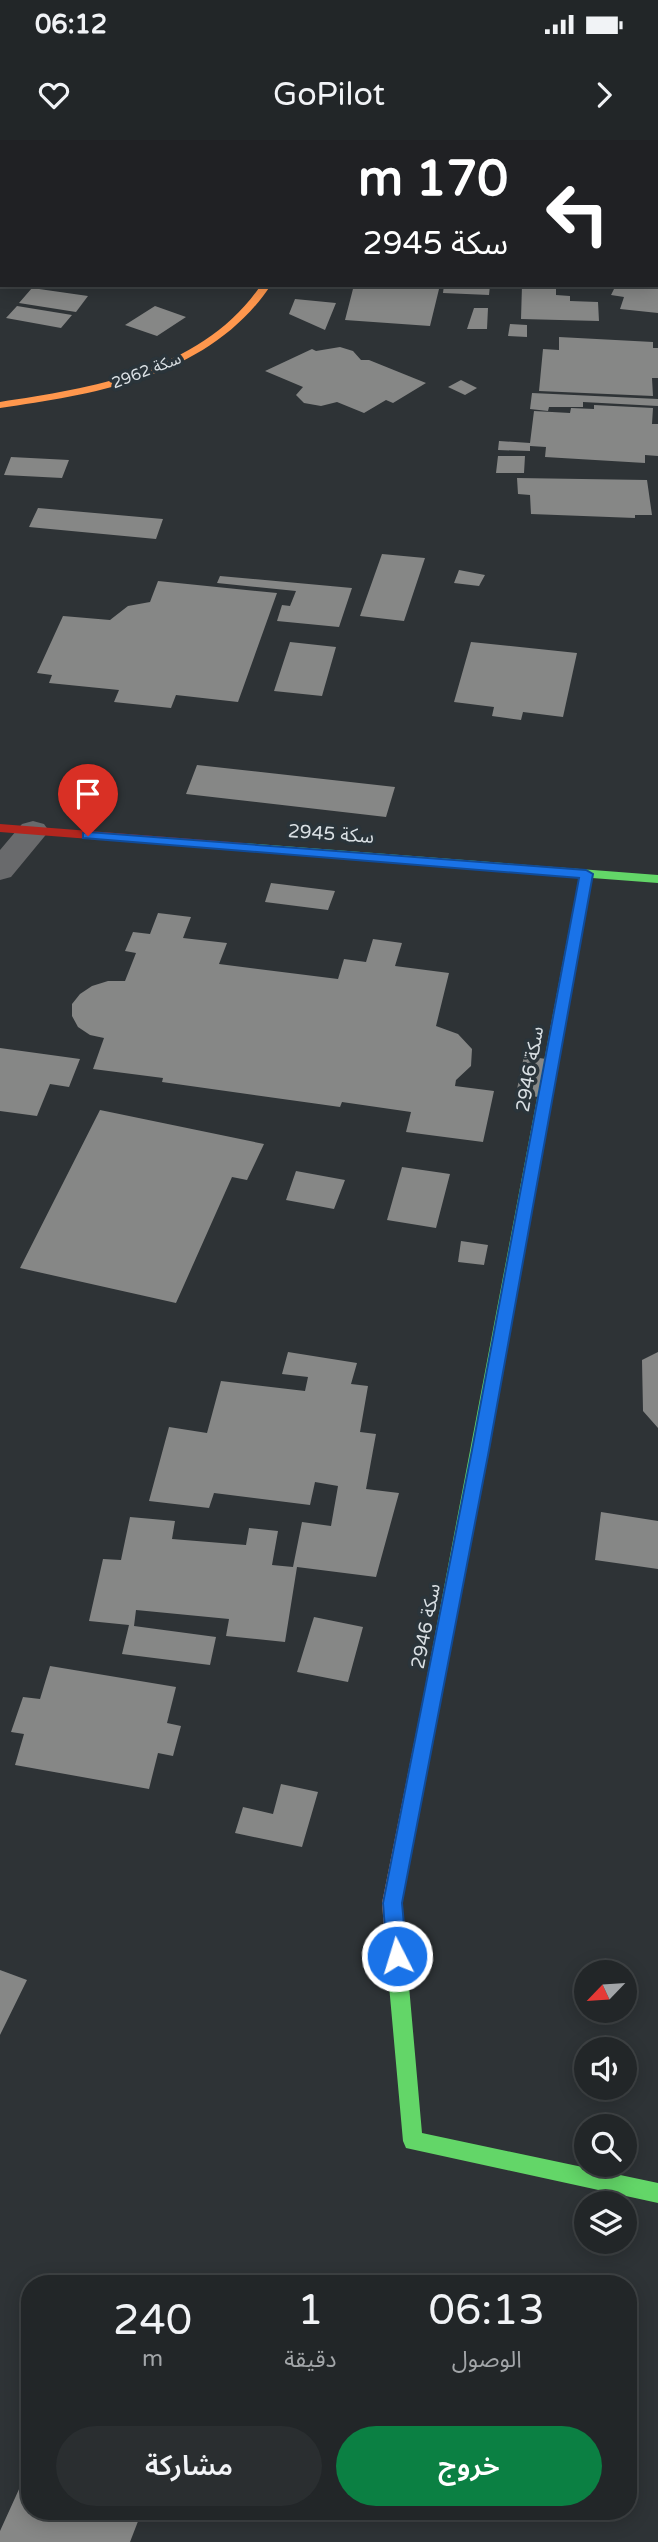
<!DOCTYPE html>
<html lang="ar">
<meta charset="utf-8">
<style>
:root{--surface:#222628;--page:#2a2e30;--text:#f1f3f6;--muted:#a2a5a8;--line:#3f4345;--accent:#0b8043}
body{margin:0;font-family:"Varela Round","Noto Sans Arabic",sans-serif;background:var(--page);color:var(--text);direction:rtl;height:100vh;display:flex;flex-direction:column;font-size:26px;white-space:nowrap}
*{box-sizing:border-box;margin:0}
p{font-size:23px;color:var(--muted)}
.icon{flex:none;width:38px;height:38px;fill:none;stroke:currentColor;stroke-width:2;stroke-linecap:round;stroke-linejoin:round}
.map{position:relative;flex:1;overflow:hidden;direction:ltr}
.sheet{position:absolute;left:21px;top:2135px;width:616px;height:245px;display:flex;flex-direction:column;background:var(--surface);border-radius:28px;box-shadow:0 4px 18px #0003,0 0 0 2px var(--line);direction:rtl}
.sheet>*{flex:none}
.guide{position:absolute;left:0px;top:0px;width:658px;height:147px;box-shadow:0 4px 18px #0003,0 0 0 2px var(--line);direction:rtl;background:#202124;color:#fff;overflow:hidden}
.needle{width:46px;rotate:245deg}
.tools{position:absolute;left:574px;top:1820px;display:grid;gap:14px}
.tools a{display:grid;place-items:center;width:63px;height:63px;border-radius:50%;background:var(--surface);box-shadow:0 4px 18px #0003,0 0 0 2px var(--line);font-size:35px}
.pin{position:absolute;display:grid;place-items:center;width:60px;height:60px;color:#fff;margin:-72px -30px;border-radius:50% 50% 50% 0;rotate:-45deg;box-shadow:0 0 7px #0007}
.pin .icon{rotate:45deg}
.me{position:absolute;width:77px;margin:-38px;rotate:355deg;stroke-linejoin:round;filter:drop-shadow(0 0 5px #0008)}
.turn{display:flex;align-items:center;gap:24px;height:147px;padding:0 35px;font-size:32px}
.turn .icon{width:91px;height:91px;stroke-width:2.5}
.turn b{display:block;font-size:49px;line-height:60px}
.eta{display:flex;justify-content:space-evenly;align-items:center;height:119px;text-align:center}
.eta b{font-size:42px;font-weight:600;line-height:49px}
.cta{display:flex;gap:14px;margin-top:auto;padding:14px 35px}
.cta a{flex:1;height:80px;border-radius:42px;background:var(--accent);color:#fff;font-size:28px;font-weight:600;line-height:80px;text-align:center}
.cta a+a{background:var(--page);color:var(--text)}
.status{display:flex;justify-content:space-between;align-items:center;height:49px;padding:0 35px;background:var(--surface);direction:ltr}
.status svg{height:19px;fill:currentColor}
header{display:flex;justify-content:space-between;align-items:center;height:91px;padding:0 35px;background:var(--surface);font-size:32px;font-weight:600}
.map>svg:first-child{display:block}
</style>
<div class="status"><b>06:12</b><svg viewBox="0 0 49 12"><path d="M0 12V9h3v3zM5 12V6h3v6zM10 12V3h3v9zM15 12V0h3v12zM26 1h20v11H26zM47 4h2v5h-2z"/></svg></div>
<header><svg class="icon" aria-label="forward" viewBox="0 0 24 24"><path d="M9 5l7 7-7 7"/></svg>GoPilot<svg class="icon" aria-label="heart" viewBox="0 0 24 24"><path d="M12 20l-8-8c-3-5 5-10 8-4 3-6 11-1 8 4z"/></svg></header>
<div class="map">
<svg width="658" height="2402" viewBox="0 0 658 2402">
<rect width="100%" height="100%" fill="#2e3336"/>
<g fill="none" stroke-linecap="round" stroke-linejoin="round">
<!-- stream -->
<path fill="#307dab" fill-rule="evenodd" d="M656,38H658V44H656Z
M0,49H2V55H0Z"/>
</g>
<!-- building -->
<path fill="#868786" d="M354,145H440L430,186L345,180Z
M444,145H490L489,155L443,153Z
M522,145H556V155L570,156V161L598,162L599,181L521,179Z
M605,145H658V173L620,169L624,157L611,155L614,149L604,148Z
M32,148L88,156L76,172L19,163Z
M295,159L336,163L325,190L289,174Z
M17,166L72,175L61,188L6,178Z
M155,166L186,177L157,196L125,185Z
M474,168H488L487,189H467Z
M510,184L527,185V197L508,196Z
M559,197L653,202V208H658V238H652L653,256L539,251L543,209L559,210Z
M340,207L353,211L361,220H369L426,243L393,263L386,260L364,273L337,262L321,266L304,263L296,255L303,247L265,231L312,209L316,211Z
M461,240L477,248L465,255L448,247Z
M532,253L658,259V266L583,262V267H549L548,271L530,269Z
M594,265L653,268L652,284H658V316L645,315V323L545,317L546,307L530,306V311L498,310L499,301L530,303L534,271L570,273L571,268L594,269Z
M498,316H525L524,333H496Z
M11,317L69,320L62,338L4,335Z
M517,338L647,340L652,375H635V378L531,374L530,355L518,354Z
M38,368L163,379L156,399L29,387Z
M382,414L425,418L404,481L360,476Z
M459,430L485,435L479,446L454,443Z
M220,436L352,448L339,487L277,481L282,465L290,466L296,451L217,443Z
M158,441L277,453L238,562L176,555L171,568L114,562L119,550L49,543L52,535L37,533L63,476L110,480L128,466L150,462Z
M290,502L336,507L322,556L274,551Z
M471,502L577,513L563,577L523,572L521,580L492,576L494,567L454,562Z
M197,625L395,647L386,677L186,654Z
M271,743L335,751L328,770L265,762Z
M158,773L191,777L183,798L227,803L219,824L338,839L344,819L366,822L373,799L402,803L395,826L449,833L436,886L458,894L472,909L471,926L456,940L455,946L494,951L483,1002L406,992L411,972L342,962L340,967L162,942L163,938L93,929L104,898L90,895L78,887L72,876V864L80,854L92,846L108,841H125L136,813L125,811L133,792L150,794Z
M0,908L80,919L69,947L50,944L37,976L0,971Z
M524,916L554,920L546,958L516,954Z
M100,970L264,1004L247,1040L232,1037L176,1163L20,1128Z
M402,1027L450,1034L436,1088L387,1080Z
M296,1031L345,1040L334,1069L286,1060Z
M461,1101L488,1105L484,1125L458,1122Z
M288,1212L357,1223L351,1244L368,1246L360,1292L376,1294L366,1349L399,1353L376,1437L297,1427L285,1502L226,1496L229,1479L136,1470L134,1486L216,1497L210,1525L122,1514L129,1485L89,1481L103,1419L121,1420L130,1377L175,1381L172,1399L246,1405L249,1388L278,1391L272,1425L293,1427L302,1382L331,1386L338,1346L315,1342L310,1365L214,1353L209,1368L149,1361L169,1287L207,1293L221,1241L305,1251L308,1237L282,1234Z
M658,1212V1288L643,1271L642,1220Z
M601,1372L658,1381V1429L595,1420Z
M314,1477L363,1487L348,1542L297,1532Z
M50,1526L176,1547L167,1583L181,1586L173,1616L158,1613L149,1649L15,1625L24,1594L11,1592L23,1557L40,1559Z
M281,1644L318,1652L302,1707L235,1693L243,1667L273,1674Z
M0,1830L27,1840L0,1895Z
M30,2325V2371H142L130,2402H0V2391Z"/>
<g fill="none" stroke-linecap="round" stroke-linejoin="round">
<!-- street -->
<path fill="#696a6c" fill-rule="evenodd" d="M284,0H309L310,1L286,2Z
M33,681L44,684L49,691L11,737L0,740V710L22,684Z"/>
<!-- fast -->
<path fill="#63d668" fill-rule="evenodd" d="M244,703L658,735V743L592,738L441,1558L438,1563L432,1566L426,1563L423,1558L579,737L239,710V704Z
M396,1803L403,1806L406,1812L422,1993L658,2043V2063L406,2008L403,2001L386,1812L389,1806Z"/>
<!-- slow -->
<path fill="#ff974d" fill-rule="evenodd" d="M261,145H271C211,235 100,254 0,268V262C94,248 204,230 261,145Z
M432,1550L438,1553L441,1558L402,1763L406,1812L403,1818L396,1821L389,1818L386,1812L382,1763L423,1558L426,1553Z"/>
<!-- jam -->
<path fill="#b3261e" fill-rule="evenodd" d="M0,684L244,703L250,707L244,711L0,692Z"/>
</g>
<!-- route -->
<path fill="#1a73e8" stroke="#114b97" stroke-width="2" d="M88,692L586,730L593,734L489,1310L402,1763L407,1816L404,1822L397,1825L390,1822L387,1816L383,1763L472,1310L579,738L83,698V693Z"/>
<g text-anchor="middle" stroke-width="7" stroke-linejoin="round" paint-order="stroke">
<!-- far-street labels -->
<g font-size="16" fill="#d9dfe3" stroke="#2a343a">
<text transform="translate(146 230) rotate(-21)" y="6">سكة 2962</text>
</g>
<!-- street labels -->
<g font-size="19" fill="#d9dfe3" stroke="#2a343a">
<text transform="translate(331 693) rotate(4)" y="7">سكة 2945</text>
<text transform="translate(529 929) rotate(-80)" y="7">سكة 2946</text>
<text transform="translate(425 1486) rotate(-79)" y="7">سكة 2946</text>
</g>
</g>
</svg>
<div class="tools">
<a><svg class="needle" viewBox="-14 -14 28 28"><path d="M0-13l5 13h-10z" fill="#e53935"/><path d="M0 13l5-13h-10z" fill="#a2a5a8"/></svg></a>
<a><svg class="icon" aria-label="sound" viewBox="0 0 24 24"><path d="M4 9h4l5-4v14l-5-4H4zM17 9q2 3 0 6"/></svg></a>
<a><svg class="icon" aria-label="search" viewBox="0 0 24 24"><circle cx="10" cy="10" r="6"/><path d="M15 15l6 6"/></svg></a>
<a><svg class="icon" aria-label="layers" viewBox="0 0 24 24"><path d="M12 4l9 5-9 5-9-5zM3 14l9 5 9-5"/></svg></a>
</div>
<div class="pin" style="left:88px;top:696px;background:#d93025"><svg class="icon" aria-label="arrive" viewBox="0 0 24 24"><path d="M6 21V4h12l-3 4 3 4H6"/></svg></div>
<svg class="me" style="left:397px;top:1816px" viewBox="-20 -20 40 40"><circle r="17" fill="#1a73e8" stroke="#fff" stroke-width="3"/><path d="M0-11L8 9 0 5-8 9z" fill="#fff"/></svg>
<div class="guide">
<div class="turn"><svg class="icon" aria-label="left" viewBox="0 0 24 24"><path d="M17 20v-9H6M10 6l-5 5 5 5"/></svg><div><b>170 m</b>سكة 2945</div></div>
</div>
<section class="sheet">
<div class="eta">
<div><b>06:13</b><p>الوصول</p></div>
<div><b>1</b><p>دقيقة</p></div>
<div><b>240</b><p>m</p></div>
</div>
<div class="cta"><a>خروج</a><a>مشاركة</a></div>
</section>
</div>
